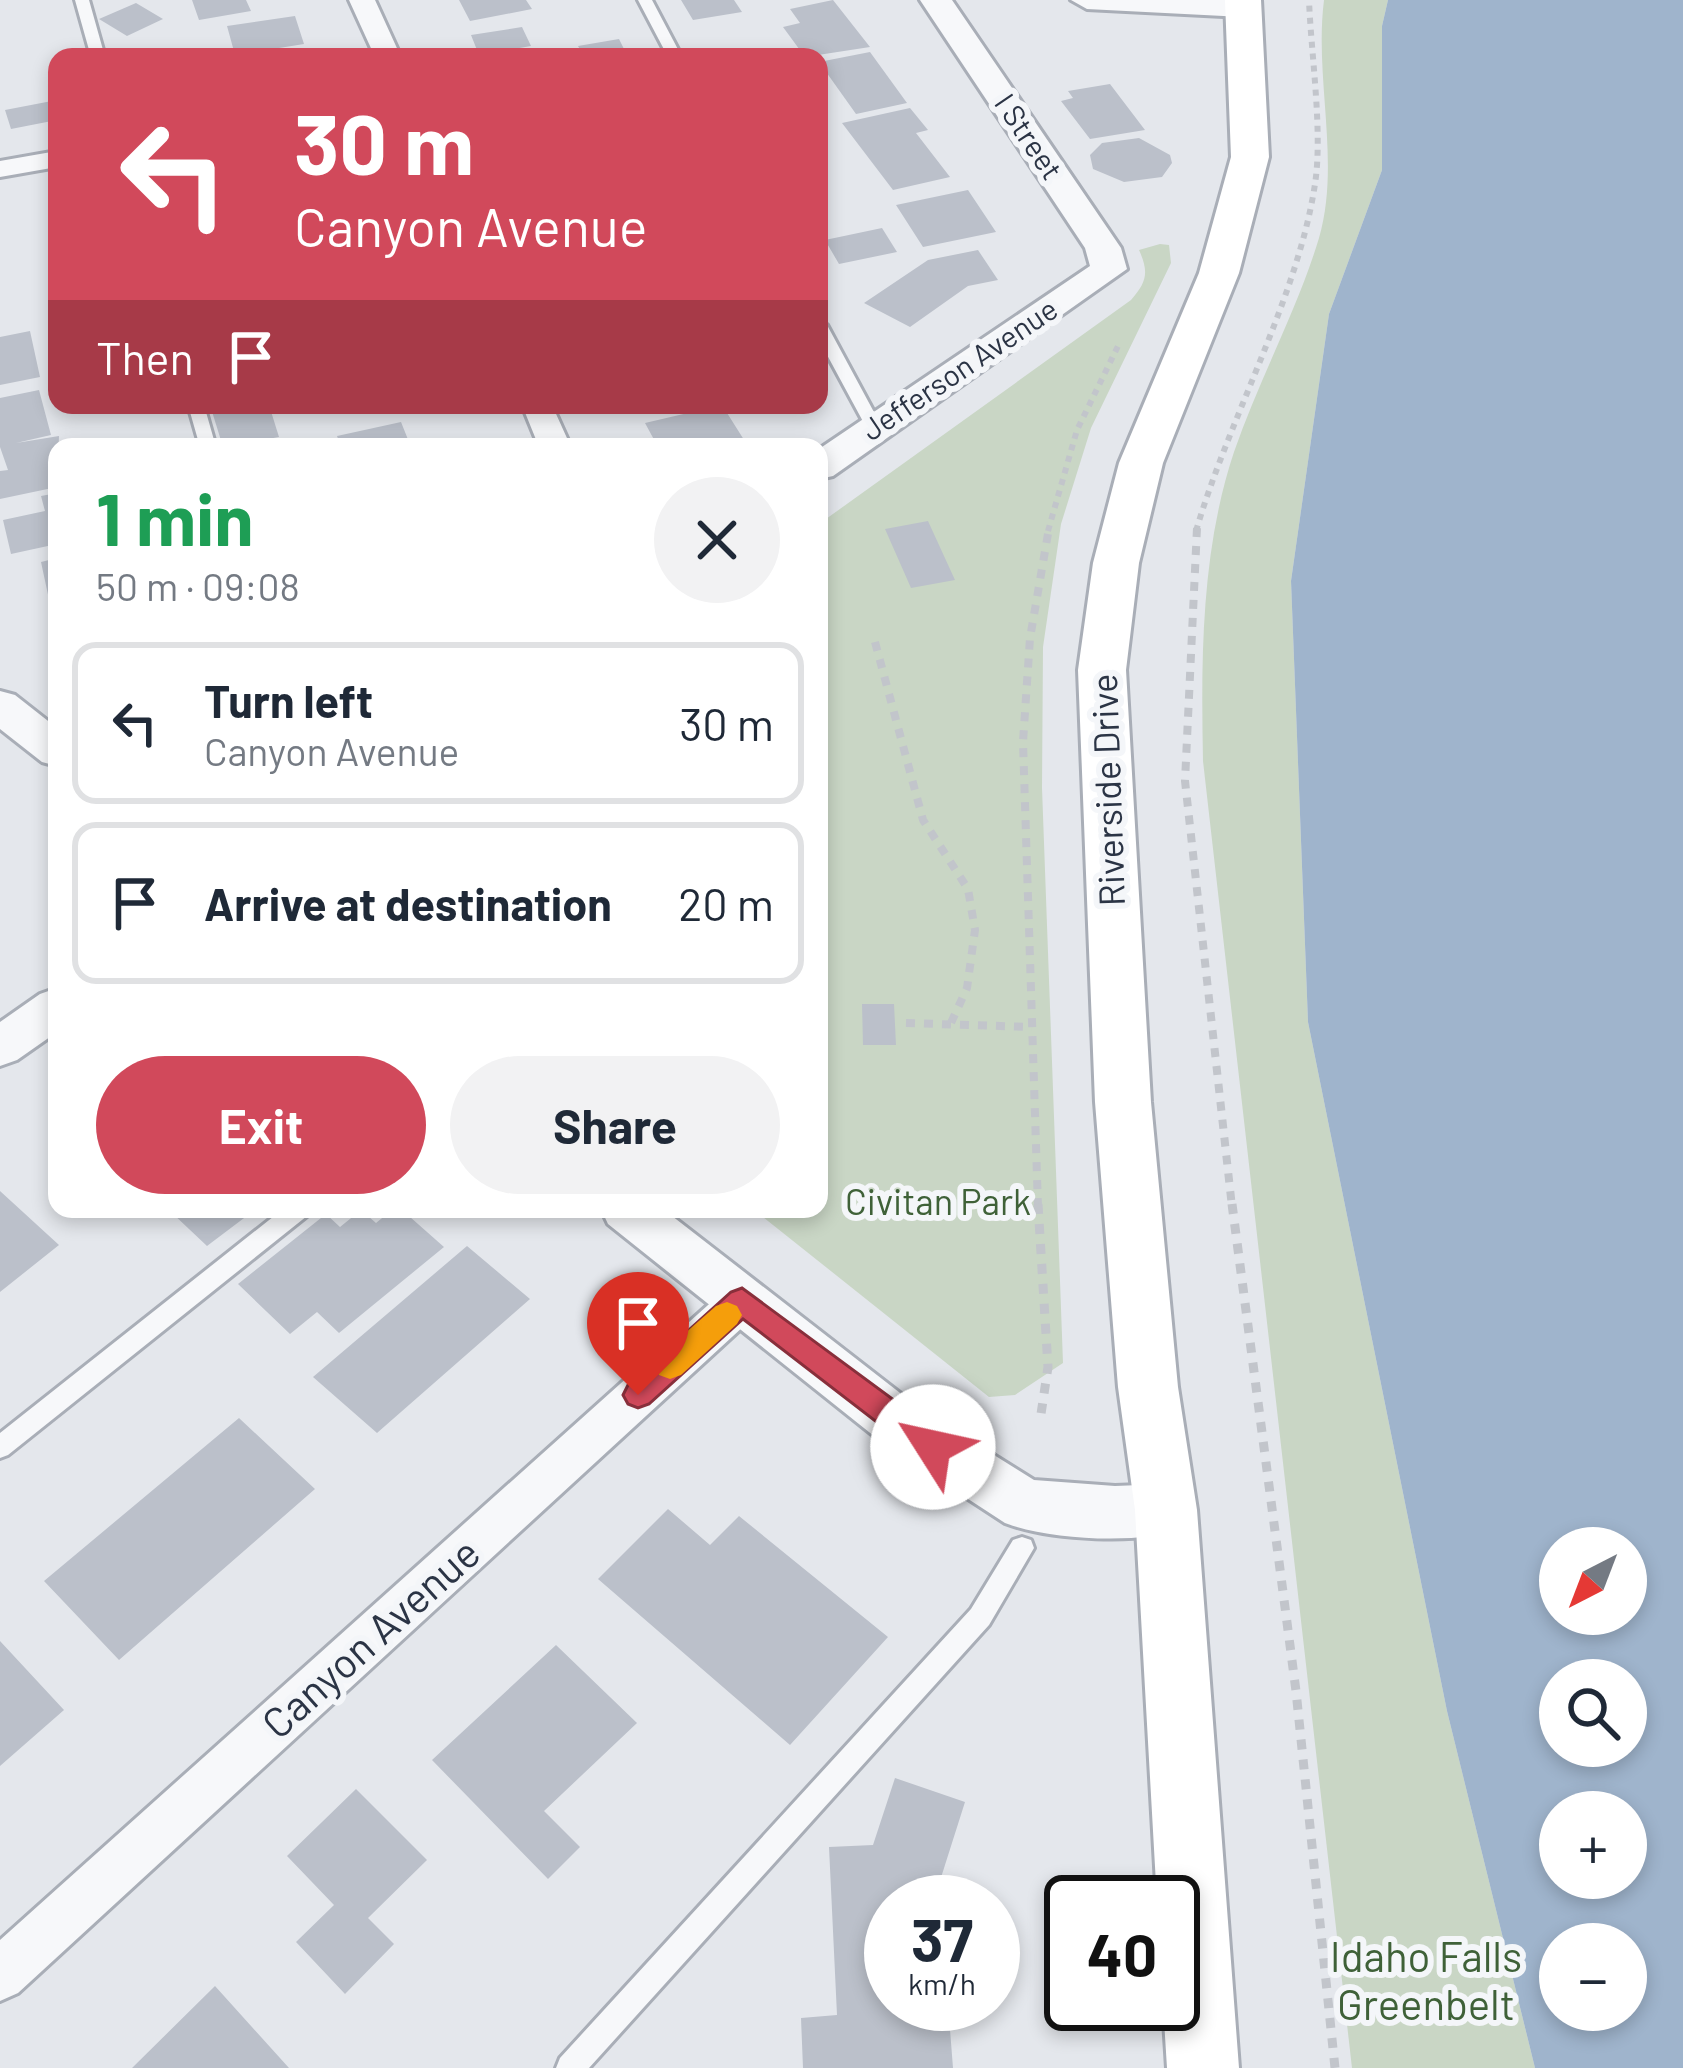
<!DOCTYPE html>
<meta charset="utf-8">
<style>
:root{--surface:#fff;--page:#f2f2f3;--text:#1f2937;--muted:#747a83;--line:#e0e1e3;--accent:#d1495b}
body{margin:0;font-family:Barlow,sans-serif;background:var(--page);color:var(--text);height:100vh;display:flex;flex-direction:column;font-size:45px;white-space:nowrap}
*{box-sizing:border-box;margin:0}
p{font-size:39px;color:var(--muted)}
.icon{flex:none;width:66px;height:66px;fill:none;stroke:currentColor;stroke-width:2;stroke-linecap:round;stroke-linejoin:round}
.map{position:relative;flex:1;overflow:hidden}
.sheet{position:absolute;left:48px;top:438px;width:780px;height:780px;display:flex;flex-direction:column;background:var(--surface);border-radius:24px;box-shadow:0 6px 18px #0003}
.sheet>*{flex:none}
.hud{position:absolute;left:48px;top:48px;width:780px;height:366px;border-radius:24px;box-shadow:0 6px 18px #0003;background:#d1495b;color:#fff;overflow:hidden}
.needle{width:78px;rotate:222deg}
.fabs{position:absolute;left:1539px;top:1527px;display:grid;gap:24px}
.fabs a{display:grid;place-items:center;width:108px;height:108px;border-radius:50%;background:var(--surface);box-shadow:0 6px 18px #0003;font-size:60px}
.speed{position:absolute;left:864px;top:1875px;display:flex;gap:24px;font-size:60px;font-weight:700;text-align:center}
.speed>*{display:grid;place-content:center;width:156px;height:156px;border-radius:50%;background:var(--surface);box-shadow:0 6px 18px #0003;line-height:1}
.speed small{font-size:30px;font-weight:400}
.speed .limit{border:6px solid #111;border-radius:18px;background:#fff;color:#111}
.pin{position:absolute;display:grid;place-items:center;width:102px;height:102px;color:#fff;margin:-123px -51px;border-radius:50% 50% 50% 0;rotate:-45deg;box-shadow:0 0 12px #0007}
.pin .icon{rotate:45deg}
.me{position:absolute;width:132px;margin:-66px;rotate:305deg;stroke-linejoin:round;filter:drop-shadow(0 0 9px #0008)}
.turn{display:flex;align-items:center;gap:42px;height:252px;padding:0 48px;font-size:54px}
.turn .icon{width:156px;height:156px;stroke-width:2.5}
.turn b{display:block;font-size:84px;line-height:102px}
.then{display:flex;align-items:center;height:114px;padding:0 48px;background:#0003;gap:24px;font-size:45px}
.round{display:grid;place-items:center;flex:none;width:126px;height:126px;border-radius:63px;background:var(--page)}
.head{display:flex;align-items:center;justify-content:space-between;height:204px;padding:0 48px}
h1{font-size:72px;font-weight:700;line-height:90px;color:#1e9e55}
.primary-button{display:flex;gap:24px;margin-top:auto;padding:24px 48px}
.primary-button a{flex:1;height:138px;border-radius:72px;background:var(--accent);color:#fff;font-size:48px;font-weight:700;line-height:138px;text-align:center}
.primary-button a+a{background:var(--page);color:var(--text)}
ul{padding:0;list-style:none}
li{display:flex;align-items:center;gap:36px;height:162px;margin:0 24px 18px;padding:0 24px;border:6px solid var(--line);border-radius:24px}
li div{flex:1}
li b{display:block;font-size:45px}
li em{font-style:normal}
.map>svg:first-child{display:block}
</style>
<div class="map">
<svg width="1683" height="2068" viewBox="0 0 1683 2068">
<rect width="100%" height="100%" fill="#e4e7ec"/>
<!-- green -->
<path fill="#c9d6c5" d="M1324,0H1388L1382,26V170L1329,314L1291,581L1308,1022L1447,1711L1535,2068H1352L1203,761C1201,658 1201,551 1234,452C1259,379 1297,311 1319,238C1341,162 1314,79 1324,0Z
M1160,244L1169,245L1171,263L1091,428L1061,524L1043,647L1042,788L1063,1363L1015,1395L989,1397L753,1209H819V524L1131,300C1147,282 1149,272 1139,250Z"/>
<!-- water -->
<path fill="#9fb4cc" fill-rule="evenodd" d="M1388,0H1683V2068H1535L1447,1711L1308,1022L1291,581L1329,314L1382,170V26ZM1560,1548H1626V1614H1560ZM1560,1680H1626V1746H1560ZM1560,1812H1626V1878H1560ZM1626,1944V2010H1560V1944Z"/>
<!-- building -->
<path fill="#bbc0ca" d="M192,0H246L251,11L199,20Z
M459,0H526L532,9L470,21Z
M681,0H734L742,12L693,20Z
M833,0L870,47L805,57L783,27L800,23L790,9Z
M136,3L163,19L127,36L99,19Z
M295,16L304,44L235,55L227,26Z
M522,27L531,46L479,55L471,35Z
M619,39L628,57H584L578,46Z
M870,52L907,103L856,114L819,62Z
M1110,84L1145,130L1090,139L1061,101L1073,98L1068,91Z
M57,100V120L11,129L5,110Z
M910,108L928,130L916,133L950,177L893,190L842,123Z
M1139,138L1170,155L1172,163L1162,177L1124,182L1093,169L1090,155L1102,143Z
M968,190L996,232L923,247L896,205Z
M882,228L897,252L839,264L825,240Z
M978,250L998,280L968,286L910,327L864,303L928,260Z
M30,331L40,377L0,385V337Z
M39,390L51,435L16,443L59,436L57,487L0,499V471L8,470L0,447V398Z
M210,405H269L279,437L223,447Z
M722,405L746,443L658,447L645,423Z
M401,422L411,447H341L337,436Z
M57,493V544L11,554L3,520L45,511L41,496Z
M928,521L955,580L911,588L885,529Z
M57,558V603L50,604L41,562Z
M862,1004H894L896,1045H863Z
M0,1191L59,1245L0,1292Z
M175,1209H256L207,1246L171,1212Z
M393,1209H401L444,1247L339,1333L317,1312L290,1334L238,1284L326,1214L340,1227L361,1210L376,1223Z
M467,1246L530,1299L377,1433L313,1377Z
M239,1418L315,1489L119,1660L44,1581Z
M668,1509L710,1545L739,1516L888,1637L790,1745L598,1579Z
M0,1641L64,1710L0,1766Z
M556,1645L637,1723L544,1811L580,1847L548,1879L432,1760Z
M895,1778L965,1802L938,1887L940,1902H891V2004H948L953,2068H803L801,2018L837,2015L829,1847L873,1845Z
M356,1789L427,1860L368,1918L394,1944L345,1994L296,1942L334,1905L287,1856Z
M215,1986L289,2068H132Z"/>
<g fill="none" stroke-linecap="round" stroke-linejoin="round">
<!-- service casing -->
<g stroke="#a9aeb7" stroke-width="6">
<path id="service" d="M75,0H89L105,57H91Z
M638,0H652L682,57H668Z
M819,320L827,325L882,427L880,431L874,432L866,427L819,340Z
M188,405H204L216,447H200Z
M283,1209H310L307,1216L8,1455L0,1458V1433Z
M1022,1537L1031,1540L1034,1548L989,1625L589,2068H556L560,2058L971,1609L1013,1540Z"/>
</g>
<!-- minor casing -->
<g stroke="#a9aeb7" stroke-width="6">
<path id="minor" d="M349,0H375L401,57H375Z
M57,151V167L0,177V161Z
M522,405H552L571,447H539Z
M742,1283L757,1288L763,1301L757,1314L18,1993L0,2001V1940L727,1288Z"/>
</g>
<!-- tertiary casing -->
<g stroke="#a9aeb7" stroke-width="6">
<path id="tertiary" d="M920,0H952L1121,248L1127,269L833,476L819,479V449L1090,266L1085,248Z
M1071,0H1249L1259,8L1243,17L1087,9Z
M0,691L15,695L57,728V766L42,762L0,729Z
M57,988V1032L17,1060L0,1066V1022L40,994Z
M601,1209H663L922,1410L1034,1480L1115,1486L1166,1484L1186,1492L1194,1510L1186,1528C1141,1545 1050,1540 1005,1523L884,1444L608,1224Z"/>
</g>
<!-- secondary casing -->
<g stroke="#a9aeb7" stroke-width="6">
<path id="secondary" d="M1225,0H1261L1269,157L1239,273L1163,463L1139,563L1126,670L1151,1102L1178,1387L1197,1510L1239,2068H1167L1163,2004H1173V1902H1157L1135,1510L1118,1387L1095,1102L1078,670L1093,563L1119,463L1199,273L1231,157Z"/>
</g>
<!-- path-far2 -->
<path stroke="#c2c5cb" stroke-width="6" stroke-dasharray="6 6" stroke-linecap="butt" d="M1048,531L1077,430L1120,342
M1196,531C1229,418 1298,297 1315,184C1323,132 1311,54 1309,0"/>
<!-- path-far1 -->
<path stroke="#c2c5cb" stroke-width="8" stroke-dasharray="9 9" stroke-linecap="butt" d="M1197,528L1185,781L1232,1207
M875,642L923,820L968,889L975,930L967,988L950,1025
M906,1023L1032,1027
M1038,1207L1023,742L1030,638L1049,528"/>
<!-- path -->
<path stroke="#c2c5cb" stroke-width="9" stroke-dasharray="10 10" stroke-linecap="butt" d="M1038,1204L1048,1367L1041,1414
M1232,1204L1296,1691L1335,2068"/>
<!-- service -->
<use href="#service" fill="#f7f8fa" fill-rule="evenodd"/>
<!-- minor -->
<use href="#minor" fill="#f7f8fa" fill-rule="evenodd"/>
<!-- tertiary -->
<use href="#tertiary" fill="#f7f8fa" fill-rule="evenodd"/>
<!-- secondary -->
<use href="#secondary" fill="#fff" fill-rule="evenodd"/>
</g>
<!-- route -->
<path fill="#d1495b" stroke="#882f3b" stroke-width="3" d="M742,1288L944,1437L949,1447L944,1457L933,1461L922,1457L743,1319L649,1404L638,1408L628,1404L623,1395L628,1385L731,1292Z"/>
<!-- slow -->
<path fill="#f59e0b" d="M727,1302L737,1306L742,1315L737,1324L681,1375L670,1379L659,1375L655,1366L659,1356L716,1306Z"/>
<g text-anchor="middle" stroke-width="12" stroke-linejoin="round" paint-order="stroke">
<!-- far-street labels -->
<g font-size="30" fill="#2b3445" stroke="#f4f6f9">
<text transform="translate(1028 137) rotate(56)" y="10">I Street</text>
<text transform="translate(960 370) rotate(-34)" y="10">Jefferson Avenue</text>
</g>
<!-- street labels -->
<g font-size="36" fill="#2b3445" stroke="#f4f6f9">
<text transform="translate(1108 790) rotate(-92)" y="13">Riverside Drive</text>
</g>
<!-- park labels -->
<g font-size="36" fill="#3f6138" stroke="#f4f6f9">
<text x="938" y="1215">Civitan Park</text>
</g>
<!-- near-street labels -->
<g font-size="42" fill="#2b3445" stroke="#f4f6f9">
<text transform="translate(371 1638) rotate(-42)" y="15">Canyon Avenue</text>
</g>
<!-- near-park labels -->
<g font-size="42" fill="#3f6138" stroke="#f4f6f9">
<text x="1426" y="1972">Idaho Falls<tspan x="1426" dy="48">Greenbelt</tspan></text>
</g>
</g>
</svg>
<div class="fabs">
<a><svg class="needle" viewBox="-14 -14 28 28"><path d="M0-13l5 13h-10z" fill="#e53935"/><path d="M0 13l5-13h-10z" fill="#747a83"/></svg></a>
<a><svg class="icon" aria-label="search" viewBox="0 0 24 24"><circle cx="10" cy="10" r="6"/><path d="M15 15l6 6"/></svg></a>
<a>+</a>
<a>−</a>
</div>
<div class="speed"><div>37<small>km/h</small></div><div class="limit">40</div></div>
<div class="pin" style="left:638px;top:1395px;background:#d93025"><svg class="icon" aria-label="arrive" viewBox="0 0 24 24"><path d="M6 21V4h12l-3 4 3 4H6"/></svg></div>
<svg class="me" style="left:933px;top:1447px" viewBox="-20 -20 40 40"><circle r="19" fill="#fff"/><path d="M0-13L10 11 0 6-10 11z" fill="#d1495b"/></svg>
<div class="hud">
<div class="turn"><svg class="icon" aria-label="left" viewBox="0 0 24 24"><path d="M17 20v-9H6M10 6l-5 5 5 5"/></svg><div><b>30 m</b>Canyon Avenue</div></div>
<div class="then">Then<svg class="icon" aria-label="arrive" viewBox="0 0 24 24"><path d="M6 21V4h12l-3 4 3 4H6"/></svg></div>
</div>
<section class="sheet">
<div class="head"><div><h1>1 min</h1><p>50 m · 09:08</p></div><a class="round"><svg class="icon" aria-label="close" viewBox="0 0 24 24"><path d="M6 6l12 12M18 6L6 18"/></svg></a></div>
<ul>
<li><svg class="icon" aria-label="left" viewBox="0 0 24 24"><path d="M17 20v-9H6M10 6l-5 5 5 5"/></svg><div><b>Turn left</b><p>Canyon Avenue</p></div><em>30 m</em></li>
<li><svg class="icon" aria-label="arrive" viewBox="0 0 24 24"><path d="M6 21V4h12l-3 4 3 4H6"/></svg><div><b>Arrive at destination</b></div><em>20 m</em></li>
</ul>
<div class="primary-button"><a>Exit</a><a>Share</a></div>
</section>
</div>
